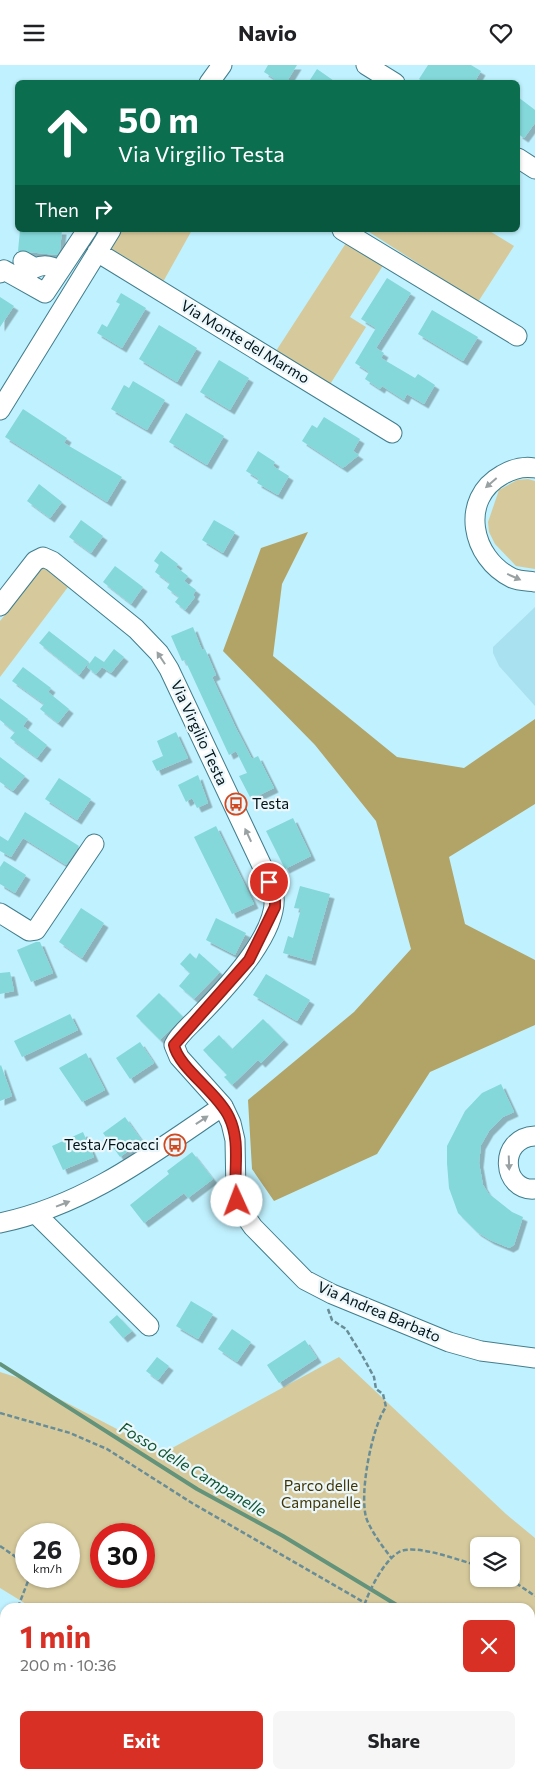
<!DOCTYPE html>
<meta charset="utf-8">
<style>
:root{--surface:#fff;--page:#f6f6f6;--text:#202124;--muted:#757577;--accent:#d93025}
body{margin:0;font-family:Commissioner,sans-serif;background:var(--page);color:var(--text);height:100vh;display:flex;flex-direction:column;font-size:19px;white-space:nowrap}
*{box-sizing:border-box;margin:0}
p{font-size:16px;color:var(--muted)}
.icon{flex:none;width:28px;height:28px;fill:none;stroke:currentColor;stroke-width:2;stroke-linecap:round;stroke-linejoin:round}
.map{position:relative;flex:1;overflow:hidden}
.details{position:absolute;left:0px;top:1538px;width:535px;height:176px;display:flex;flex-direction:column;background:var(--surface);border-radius:15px 15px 0 0;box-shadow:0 1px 4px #0004}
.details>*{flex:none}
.banner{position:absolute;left:15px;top:15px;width:505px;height:152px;border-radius:8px;box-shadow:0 1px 4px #0004;background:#0b6e4f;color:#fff;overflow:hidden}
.fabs{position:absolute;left:470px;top:1472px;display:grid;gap:10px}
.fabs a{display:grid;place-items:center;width:50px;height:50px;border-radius:8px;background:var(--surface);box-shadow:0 1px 4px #0004;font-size:25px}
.speed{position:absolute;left:15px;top:1458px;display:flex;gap:10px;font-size:25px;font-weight:700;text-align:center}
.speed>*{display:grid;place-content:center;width:65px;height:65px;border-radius:50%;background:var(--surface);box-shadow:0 1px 4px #0004;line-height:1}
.speed small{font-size:12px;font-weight:400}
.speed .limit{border:8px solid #d22;background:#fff;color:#111}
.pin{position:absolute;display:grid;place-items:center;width:42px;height:42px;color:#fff;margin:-21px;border:2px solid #fff;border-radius:50%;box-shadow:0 1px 5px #0007}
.me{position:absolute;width:55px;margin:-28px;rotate:358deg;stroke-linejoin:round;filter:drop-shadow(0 0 4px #0008)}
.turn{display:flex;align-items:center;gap:18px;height:105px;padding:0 20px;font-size:22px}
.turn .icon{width:65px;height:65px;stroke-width:2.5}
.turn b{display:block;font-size:35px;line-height:42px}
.then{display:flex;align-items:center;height:48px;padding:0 20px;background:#0003;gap:10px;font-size:19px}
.round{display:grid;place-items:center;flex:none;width:52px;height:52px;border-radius:8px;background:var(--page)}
.summary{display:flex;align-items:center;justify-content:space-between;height:85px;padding:0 20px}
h1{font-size:30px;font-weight:700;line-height:38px;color:var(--accent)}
.cta{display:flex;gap:10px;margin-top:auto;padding:10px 20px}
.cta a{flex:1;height:58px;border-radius:8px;background:var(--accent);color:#fff;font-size:20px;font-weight:700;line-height:58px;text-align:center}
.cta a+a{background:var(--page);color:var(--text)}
header{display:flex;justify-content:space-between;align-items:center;height:65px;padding:0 20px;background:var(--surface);font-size:22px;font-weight:700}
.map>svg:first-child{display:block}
</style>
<header><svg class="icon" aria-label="menu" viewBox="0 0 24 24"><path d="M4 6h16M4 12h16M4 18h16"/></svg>Navio<svg class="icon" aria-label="heart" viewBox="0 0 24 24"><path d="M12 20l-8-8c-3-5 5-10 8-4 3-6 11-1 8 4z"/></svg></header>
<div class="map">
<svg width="535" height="1713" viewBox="0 0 535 1713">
<defs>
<filter id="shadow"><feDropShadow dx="4.5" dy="4.5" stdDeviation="0" flood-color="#0004"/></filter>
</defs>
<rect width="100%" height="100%" fill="#c0f1fe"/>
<!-- built -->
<path fill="#aae1f0" d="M535,542V641L499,601L493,588V582Z"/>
<!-- green -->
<path fill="#d6ca9c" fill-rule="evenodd" d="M120,165H192L163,217L109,182Z
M366,165H488L514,181L478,237Z
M346,178L384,199L350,252L366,262L329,321L276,286Z
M528,414L535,416V504L516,501L495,479L489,467L488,457L499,425L517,415Z
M43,502L68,522L0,612V556Z
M339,1292L506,1449L535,1473V1713H207L200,1709H530V1542H31L0,1523V1307L19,1313L163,1388ZM26,1469H69V1511H26ZM101,1469H144V1511H101ZM511,1481V1514H479V1481Z"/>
<!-- forest -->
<path fill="#b2a367" d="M308,467L282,519L273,591L397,692L464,703L535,654V739L449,792L465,859L535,895V960L430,1007L377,1089L274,1136L252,1104L248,1035L354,947L411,884L376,756L315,680L223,586L261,483Z"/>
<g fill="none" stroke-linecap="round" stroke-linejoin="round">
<!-- stream -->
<path stroke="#63937a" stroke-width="4" d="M0,1299L197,1424L283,1471L400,1542
M530,1624L535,1627"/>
</g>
<!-- building -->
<path fill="#84d8d9" filter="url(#shadow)" d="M268,0H297L286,18H273L275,14L264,7Z
M428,0H471L481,6L474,18H425L419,14Z
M317,4L337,18H308Z
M518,32L535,45V58L524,73L518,69Z
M20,165H62L60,185L57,190L18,186Z
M387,213L411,228L376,283L384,288L381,293L415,313L418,309L435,320L424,339L407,329L404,335L382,321L380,324L365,314L369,307L355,298L376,263L361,254Z
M121,228L146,243L122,283L97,268L102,259L107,262L120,239L116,237Z
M0,232L14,241L0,262Z
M432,245L478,272L463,296L418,269Z
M159,260L197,283L177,317L139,294Z
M219,295L249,313L230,345L200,327Z
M133,316L165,335L147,365L111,344L124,320L129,323Z
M23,344L67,373L64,378L122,412L107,437L5,372Z
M186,348L224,371L207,400L169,377Z
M324,352L360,374L353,386L359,390L343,403L302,376L312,360L317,363Z
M258,386L275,397L273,401L289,411L278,430L257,418L259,414L246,406Z
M39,419L62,437L50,453L27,436Z
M81,455L103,471L91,488L69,472Z
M214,455L235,467L223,488L202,475Z
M161,486L178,499L176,502L188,511L184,516L196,525L193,530L195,532L185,545L175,537L179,532L167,523L170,518L155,507L159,500L154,496Z
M115,501L143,522L131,539L103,517Z
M193,562L202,585L205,584L216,610L212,612L235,661L252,694L258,691L274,723L251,734L239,711L247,708L236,686L229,690L185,595L182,596L171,571Z
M49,566L89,597L79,610L39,578Z
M114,584L124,592L111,608L102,602L96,609L87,602L95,591L104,597Z
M23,602L51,623L48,627L69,644L58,658L40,644L44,639L12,616Z
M0,633L28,654L23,661L47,680L37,693L10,673L15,667L0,655Z
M176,667L188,693L157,706L152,696L163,691L157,676Z
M0,692L25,711L13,726L0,717Z
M198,710L208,738L197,743L192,733L186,737L178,720Z
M59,713L91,734L77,755L45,734Z
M25,747L79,781L66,800L23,773L11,792L0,786V771L8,776Z
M293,753L311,791L285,804L266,766Z
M216,761L254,839L232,849L194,772Z
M4,796L26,810L15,828L0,819V802Z
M300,821L330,829L311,896L283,888L288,871L293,873L301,844L294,843Z
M81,843L104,858L82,893L59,877Z
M216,853L246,868L235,890L206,875Z
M36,877H40L53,908L31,917L17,885Z
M190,888L196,894L199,888L220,907L194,934L179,921L190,908L180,899Z
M10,907L14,926L0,929V908Z
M266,909L310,935L297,956L253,930Z
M159,928L183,952L160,975L136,951Z
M70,949L78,965L22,992L14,976Z
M263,954L284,975L261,998L258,995L232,1020L224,1012L227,1010L203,985L219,970L232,984Z
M140,977L154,998L130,1014L116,993Z
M86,988L105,1025L82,1037L59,1003Z
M1,1000L12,1031L0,1036V1001Z
M501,1019L514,1047L503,1052L489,1066L481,1080L479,1098L483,1120L488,1128L512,1147L523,1152L514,1180L509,1183L490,1175L477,1167L458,1148L449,1123L447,1098V1081L465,1046L482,1028Z
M125,1052L142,1076L120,1092L103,1068Z
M83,1067L94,1092L63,1105L52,1081Z
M192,1087L213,1114L188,1133L184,1128L144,1158L130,1140L169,1109L167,1106Z
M191,1236L213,1249L198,1274L176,1261Z
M117,1250L132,1266L123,1273L109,1257Z
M232,1264L251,1277L237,1297L218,1284Z
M305,1275L317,1293L279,1318L267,1300Z
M157,1292L169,1301L158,1315L146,1306Z"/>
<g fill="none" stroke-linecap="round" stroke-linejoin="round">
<!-- minor casing -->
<g stroke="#417d8c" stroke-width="21">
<path id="minor" d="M366,0L395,18
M209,18L222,0
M518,93L535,104
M342,165L517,271
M97,187L392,368
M23,196L35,203C44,199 51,200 59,206
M0,208L4,205L45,228L87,165
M0,345L111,165
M535,403C523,401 512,404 502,410C459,434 471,493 512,513C519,516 528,516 535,517
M0,541L35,496L43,492L52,496L136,564L159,588L169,604L272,822C287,861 224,925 199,951C191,960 179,969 174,980L179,992L223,1041C152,1089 86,1140 0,1158
M0,848L29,866L36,865L94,779
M223,1041L231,1058L235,1075L236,1129L239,1142L253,1162L305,1215L332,1229L449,1277L481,1286L535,1293
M535,1071C497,1073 502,1127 535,1124
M36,1149L149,1261"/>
</g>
<!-- path -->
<path stroke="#698d97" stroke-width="2.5" stroke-dasharray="5 2.5" stroke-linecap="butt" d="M328,1244L332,1255L346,1264L363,1292L374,1312L376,1324L383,1329L386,1342C372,1361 358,1432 367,1455C373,1469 383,1482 392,1494
M0,1348L70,1368L107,1384L192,1438L365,1538C371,1522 384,1496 399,1487C415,1478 461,1496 479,1501
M0,1481L26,1499
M510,1514L535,1531
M18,1542L30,1511
M0,1572L5,1564
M316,1709L323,1713
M296,1713L298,1709"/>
<!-- minor -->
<use href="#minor" stroke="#fff" stroke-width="19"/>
</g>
<!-- one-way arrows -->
<defs><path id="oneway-solid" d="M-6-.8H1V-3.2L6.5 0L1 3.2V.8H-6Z" transform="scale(1.25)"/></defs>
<g fill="#99a1a3">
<use href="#oneway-solid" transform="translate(491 418) rotate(139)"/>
<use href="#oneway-solid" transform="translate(514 512) rotate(24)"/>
<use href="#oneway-solid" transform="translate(161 593) rotate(-123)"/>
<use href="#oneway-solid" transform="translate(248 770) rotate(-115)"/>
<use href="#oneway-solid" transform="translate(202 1055) rotate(-34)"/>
<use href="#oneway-solid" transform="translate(509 1098) rotate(88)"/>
<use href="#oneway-solid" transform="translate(63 1139) rotate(-21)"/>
</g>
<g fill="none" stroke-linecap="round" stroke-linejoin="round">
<!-- route casing -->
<g stroke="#8d1f18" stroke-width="12">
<path id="route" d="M237,1136C232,1109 242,1079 229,1052C218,1028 178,1002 174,980L249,895L275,842V831L269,817"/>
</g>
<!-- route -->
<use href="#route" stroke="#d93025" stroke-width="9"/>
</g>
<!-- icons -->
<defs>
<g id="bus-ring" transform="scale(1.125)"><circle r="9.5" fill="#ebf7fa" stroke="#d14921" stroke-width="1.5"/><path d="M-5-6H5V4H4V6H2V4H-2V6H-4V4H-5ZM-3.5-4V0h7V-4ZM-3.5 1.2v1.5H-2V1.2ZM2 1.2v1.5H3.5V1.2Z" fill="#d14921"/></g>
</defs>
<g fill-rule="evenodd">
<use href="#bus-ring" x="236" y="739"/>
<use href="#bus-ring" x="175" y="1080"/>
</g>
<g text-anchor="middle" stroke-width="4.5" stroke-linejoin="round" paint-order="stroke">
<!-- street labels -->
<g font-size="15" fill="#00141a" stroke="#ebf7fa">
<text transform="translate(245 277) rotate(31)" y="5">Via Monte del Marmo</text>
<text transform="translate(199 668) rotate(65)" y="5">Via Virgilio Testa</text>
<text transform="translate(379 1247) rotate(23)" y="5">Via Andrea Barbato</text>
</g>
<!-- poi labels -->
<g font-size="15" fill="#00141a" stroke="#ebf7fa" text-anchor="start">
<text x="252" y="744">Testa</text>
<text x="159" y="1085" text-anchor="end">Testa/Focacci</text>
</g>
<!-- park labels -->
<g font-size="15" fill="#403502" stroke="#ebf7fa">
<text x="321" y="1426">Parco delle<tspan x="321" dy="17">Campanelle</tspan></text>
</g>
<!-- water labels -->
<g font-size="16" font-style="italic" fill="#105633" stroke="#ebf7fa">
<text transform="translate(193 1404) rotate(31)" y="6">Fosso delle Campanelle</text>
</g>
</g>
</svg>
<div class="fabs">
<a><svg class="icon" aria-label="layers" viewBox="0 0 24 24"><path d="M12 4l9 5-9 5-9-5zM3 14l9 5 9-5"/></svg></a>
</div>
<div class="speed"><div>26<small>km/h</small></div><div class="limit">30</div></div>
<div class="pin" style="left:269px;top:817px;background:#d93025"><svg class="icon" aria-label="arrive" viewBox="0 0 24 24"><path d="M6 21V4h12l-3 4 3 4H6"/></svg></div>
<svg class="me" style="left:237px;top:1136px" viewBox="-20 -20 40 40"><circle r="19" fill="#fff"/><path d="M0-13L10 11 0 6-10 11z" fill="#d93025"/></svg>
<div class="banner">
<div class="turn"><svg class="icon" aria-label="ahead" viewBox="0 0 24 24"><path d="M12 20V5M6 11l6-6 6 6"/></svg><div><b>50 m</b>Via Virgilio Testa</div></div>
<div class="then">Then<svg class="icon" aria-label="right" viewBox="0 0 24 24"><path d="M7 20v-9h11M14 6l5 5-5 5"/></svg></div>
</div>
<section class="details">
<div class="summary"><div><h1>1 min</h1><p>200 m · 10:36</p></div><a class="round" style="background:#d93025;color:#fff"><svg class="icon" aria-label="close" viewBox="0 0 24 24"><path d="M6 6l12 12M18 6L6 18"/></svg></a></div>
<div class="cta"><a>Exit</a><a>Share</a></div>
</section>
</div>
